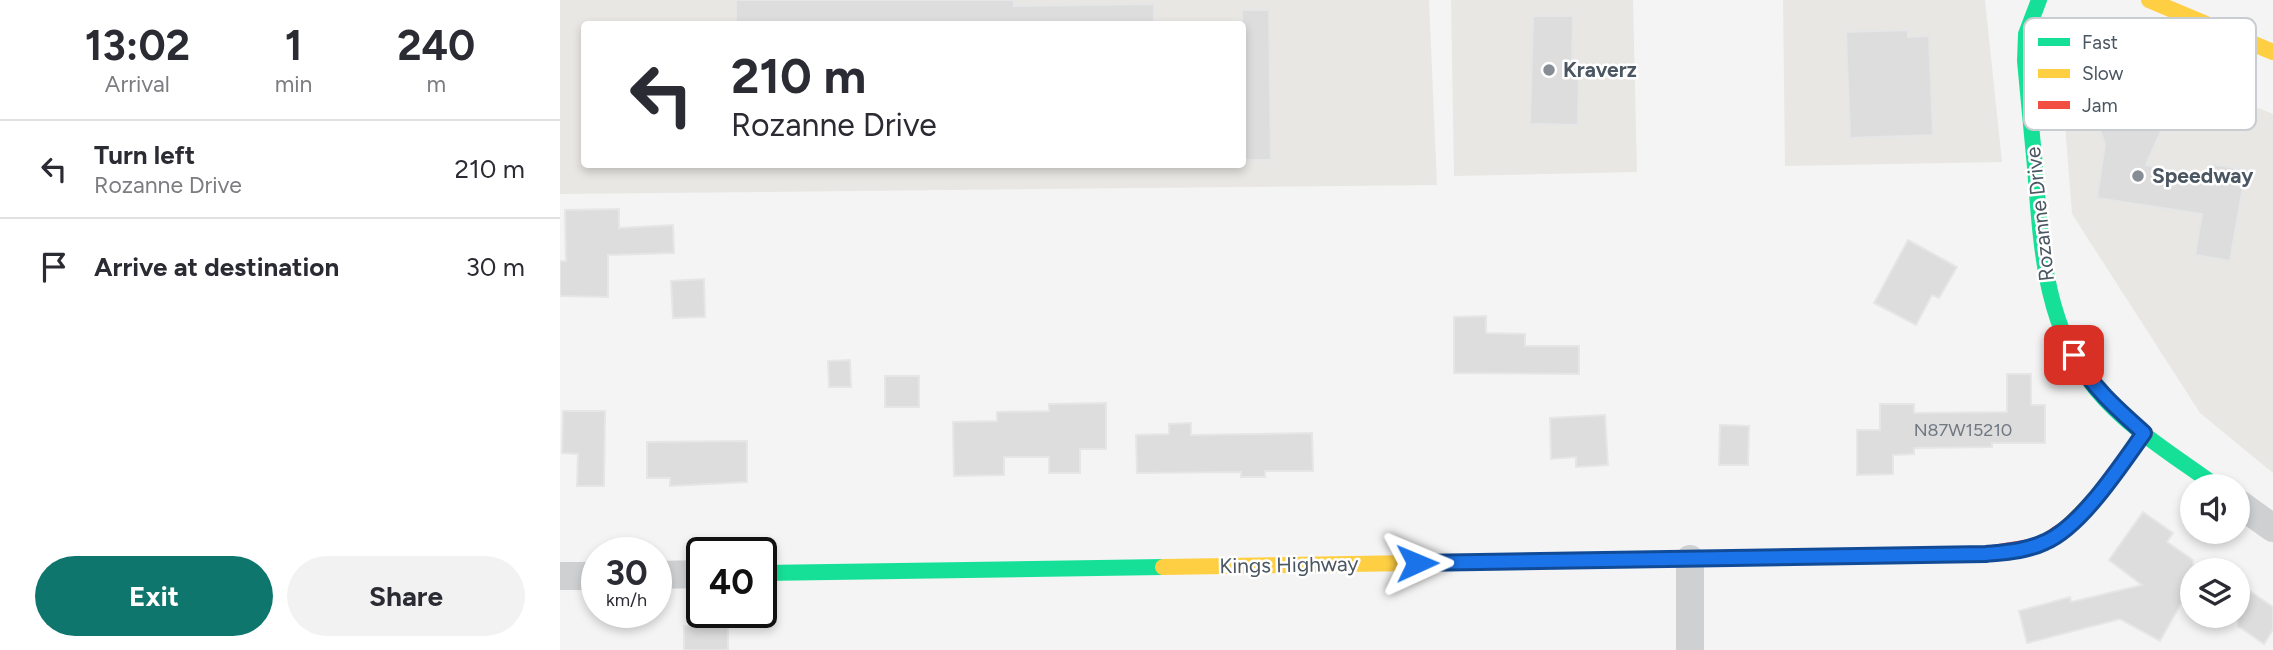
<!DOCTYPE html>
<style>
:root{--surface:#fff;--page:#f2f2f3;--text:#2b2b33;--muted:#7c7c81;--line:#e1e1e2;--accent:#0f766e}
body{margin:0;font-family:Figtree,sans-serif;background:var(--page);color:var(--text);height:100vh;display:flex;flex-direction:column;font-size:26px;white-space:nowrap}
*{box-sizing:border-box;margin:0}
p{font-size:23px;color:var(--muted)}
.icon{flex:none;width:38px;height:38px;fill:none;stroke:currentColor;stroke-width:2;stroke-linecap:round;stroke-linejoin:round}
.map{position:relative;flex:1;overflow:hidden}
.details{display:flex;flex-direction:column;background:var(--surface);width:560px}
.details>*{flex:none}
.guide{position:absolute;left:21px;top:21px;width:665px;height:147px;border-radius:7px;box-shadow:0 4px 10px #0003;background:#fff;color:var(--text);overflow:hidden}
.tools{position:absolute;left:1620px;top:474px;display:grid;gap:14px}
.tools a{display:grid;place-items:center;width:70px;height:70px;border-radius:50%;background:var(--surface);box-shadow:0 4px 10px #0003;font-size:35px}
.speed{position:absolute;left:21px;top:537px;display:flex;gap:14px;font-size:35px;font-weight:700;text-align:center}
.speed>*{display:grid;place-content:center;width:91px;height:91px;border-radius:50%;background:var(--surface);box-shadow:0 4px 10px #0003;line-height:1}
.speed small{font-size:18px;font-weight:400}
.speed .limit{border:4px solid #111;border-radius:10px;background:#fff;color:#111}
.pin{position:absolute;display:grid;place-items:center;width:60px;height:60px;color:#fff;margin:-30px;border-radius:14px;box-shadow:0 4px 10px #0006}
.me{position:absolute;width:77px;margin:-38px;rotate:89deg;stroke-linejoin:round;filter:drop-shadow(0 0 5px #0008)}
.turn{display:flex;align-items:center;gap:24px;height:147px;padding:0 35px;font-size:32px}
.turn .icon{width:91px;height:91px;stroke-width:2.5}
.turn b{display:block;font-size:49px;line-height:60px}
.eta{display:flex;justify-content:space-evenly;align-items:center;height:119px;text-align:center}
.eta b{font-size:42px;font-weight:700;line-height:49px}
.button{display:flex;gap:14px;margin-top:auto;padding:14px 35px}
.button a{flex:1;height:80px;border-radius:42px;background:var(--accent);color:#fff;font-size:28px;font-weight:700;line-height:80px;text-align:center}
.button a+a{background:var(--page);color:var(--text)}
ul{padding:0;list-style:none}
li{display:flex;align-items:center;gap:21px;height:98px;padding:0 35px;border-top:2px solid var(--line)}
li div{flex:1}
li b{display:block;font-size:26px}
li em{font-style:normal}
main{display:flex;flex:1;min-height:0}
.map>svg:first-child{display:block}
</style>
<main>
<section class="details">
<div class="eta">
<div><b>13:02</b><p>Arrival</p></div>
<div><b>1</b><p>min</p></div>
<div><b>240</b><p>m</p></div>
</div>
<ul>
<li><svg class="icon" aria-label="left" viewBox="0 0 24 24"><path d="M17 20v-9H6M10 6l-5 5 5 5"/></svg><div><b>Turn left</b><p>Rozanne Drive</p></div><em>210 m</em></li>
<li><svg class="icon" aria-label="arrive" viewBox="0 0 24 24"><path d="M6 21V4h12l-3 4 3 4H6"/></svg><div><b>Arrive at destination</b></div><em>30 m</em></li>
</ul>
<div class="button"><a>Exit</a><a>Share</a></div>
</section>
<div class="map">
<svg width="1713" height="650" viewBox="0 0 1713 650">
<rect width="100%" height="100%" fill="#f4f4f4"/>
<!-- commercial -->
<path fill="#e8e7e3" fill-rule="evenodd" d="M0,0H869L877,185L0,194ZM24,24H682V164H24Z
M891,0H1073L1077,172L894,176Z
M1223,0H1425L1442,162L1225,166Z
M1542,45L1713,114V473L1640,413L1512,214L1500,60Z"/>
<!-- building -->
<path fill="#ddddde" stroke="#e5e6e7" stroke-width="2" d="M176,0H454V6L594,4V24H176Z
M682,10H709L711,160H682Z
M973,16H1013L1012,65H1019L1018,125L970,124Z
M1348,30V37L1369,36L1373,135L1290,138L1286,32Z
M1567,68L1619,90L1586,165L1650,175L1652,164L1686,170L1670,261L1635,255L1642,214L1537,198L1545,144L1540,130Z
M59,209V228L113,225L114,253L48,255V297L0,296V261H6L5,210Z
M1348,240L1397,267L1379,298L1372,295L1356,325L1314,303Z
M144,279L145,317L113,318L111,281Z
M926,316V333L965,334V346H1019V374L894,373V317Z
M290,360L291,387H269L268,361Z
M1447,374H1471V405H1485V443H1432V447L1354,448V454L1333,455V474L1297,475V430H1320V404H1354V413L1447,412Z
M325,376H359V407H325Z
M546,403V449H520V473H489V457H444V475L394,476L393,422L437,421V412L489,411V404Z
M3,411H45L44,486H17L18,454L2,453Z
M1045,415L1048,465L1016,467V457L991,459L990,418Z
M631,423V435L752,433L753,471H705V477H681V472L577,473L576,435L609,434V424Z
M1160,425L1189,426L1188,465H1159Z
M187,441V482L110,486V478H87V442Z
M1583,512L1613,533L1607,542L1633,560V607L1623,600L1600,641L1560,619L1467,643L1459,611L1510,597L1511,602L1582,585L1549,560Z
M1678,583L1713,607V630L1704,644L1678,626Z
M124,626H168V650H124Z"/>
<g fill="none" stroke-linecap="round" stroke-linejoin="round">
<!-- street -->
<path stroke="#ced0d2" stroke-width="28" d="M1678,503L1713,528
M1130,559V650
M96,575L142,574
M0,576H37"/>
<!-- fast -->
<path stroke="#16e098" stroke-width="16" d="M1479,0L1466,34L1465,61C1468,96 1472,132 1475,167C1481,244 1484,327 1536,389C1568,428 1615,456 1656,486
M201,573L603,567"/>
<!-- slow -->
<path stroke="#ffcf43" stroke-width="16" d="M1589,0L1713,52
M1506,528L1540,494L1585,433
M603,567L1164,558"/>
<!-- jam -->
<path stroke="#f24e42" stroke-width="16" d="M1164,558L1426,554L1471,547L1485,542L1506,528"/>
</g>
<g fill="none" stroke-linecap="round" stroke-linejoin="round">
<!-- route casing -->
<g stroke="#114b97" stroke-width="18">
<path id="route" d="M857,563L1426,554C1446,552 1466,551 1485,542C1521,527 1561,465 1584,433C1557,409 1532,387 1514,355"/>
</g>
<!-- route -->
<use href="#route" stroke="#1a73e8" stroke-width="12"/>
</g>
<!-- markers -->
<g fill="#868d94" stroke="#fff" stroke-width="2.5">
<circle cx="989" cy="70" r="7"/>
<circle cx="1578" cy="176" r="7"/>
</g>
<g text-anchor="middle" stroke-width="5" stroke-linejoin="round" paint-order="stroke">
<!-- number labels -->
<g font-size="18" fill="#707881">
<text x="1403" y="436">N87W15210</text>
</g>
<!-- poi labels -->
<g font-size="21" font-weight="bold" fill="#4a5661" stroke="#fff" text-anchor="start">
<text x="1003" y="77">Kraverz</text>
<text x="1592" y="183">Speedway</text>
</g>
<!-- street labels -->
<g font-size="21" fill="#4a5661" stroke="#fff">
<text transform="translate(1480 214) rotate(-96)" y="7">Rozanne Drive</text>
<text transform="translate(729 565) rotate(-1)" y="7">Kings Highway</text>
</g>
</g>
<!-- legend -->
<rect x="1464" y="18" width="232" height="112" rx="10" fill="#fff" stroke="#c9ccd0" stroke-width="2"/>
<rect x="1478" y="38" width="32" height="8" fill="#16e098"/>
<rect x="1478" y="69" width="32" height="9" fill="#ffcf43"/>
<rect x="1478" y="101" width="32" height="8" fill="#f24e42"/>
<g font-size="19" fill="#4a5661">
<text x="1522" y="49">Fast</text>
<text x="1522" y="80">Slow</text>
<text x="1522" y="112">Jam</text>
</g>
</svg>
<div class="tools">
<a><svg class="icon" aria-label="sound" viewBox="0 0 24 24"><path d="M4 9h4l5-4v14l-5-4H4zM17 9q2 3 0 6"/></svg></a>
<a><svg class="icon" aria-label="layers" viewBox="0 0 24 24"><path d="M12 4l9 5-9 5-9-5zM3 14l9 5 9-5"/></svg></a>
</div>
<div class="speed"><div>30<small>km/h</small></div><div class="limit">40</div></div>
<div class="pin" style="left:1514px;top:355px;background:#d93025"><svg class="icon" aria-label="arrive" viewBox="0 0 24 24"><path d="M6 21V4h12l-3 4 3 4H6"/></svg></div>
<svg class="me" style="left:857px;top:563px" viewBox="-20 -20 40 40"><path d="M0-17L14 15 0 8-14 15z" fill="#1a73e8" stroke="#fff" stroke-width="4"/></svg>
<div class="guide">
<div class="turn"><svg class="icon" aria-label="left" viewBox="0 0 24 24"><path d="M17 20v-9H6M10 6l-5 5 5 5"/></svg><div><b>210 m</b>Rozanne Drive</div></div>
</div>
</div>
</main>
